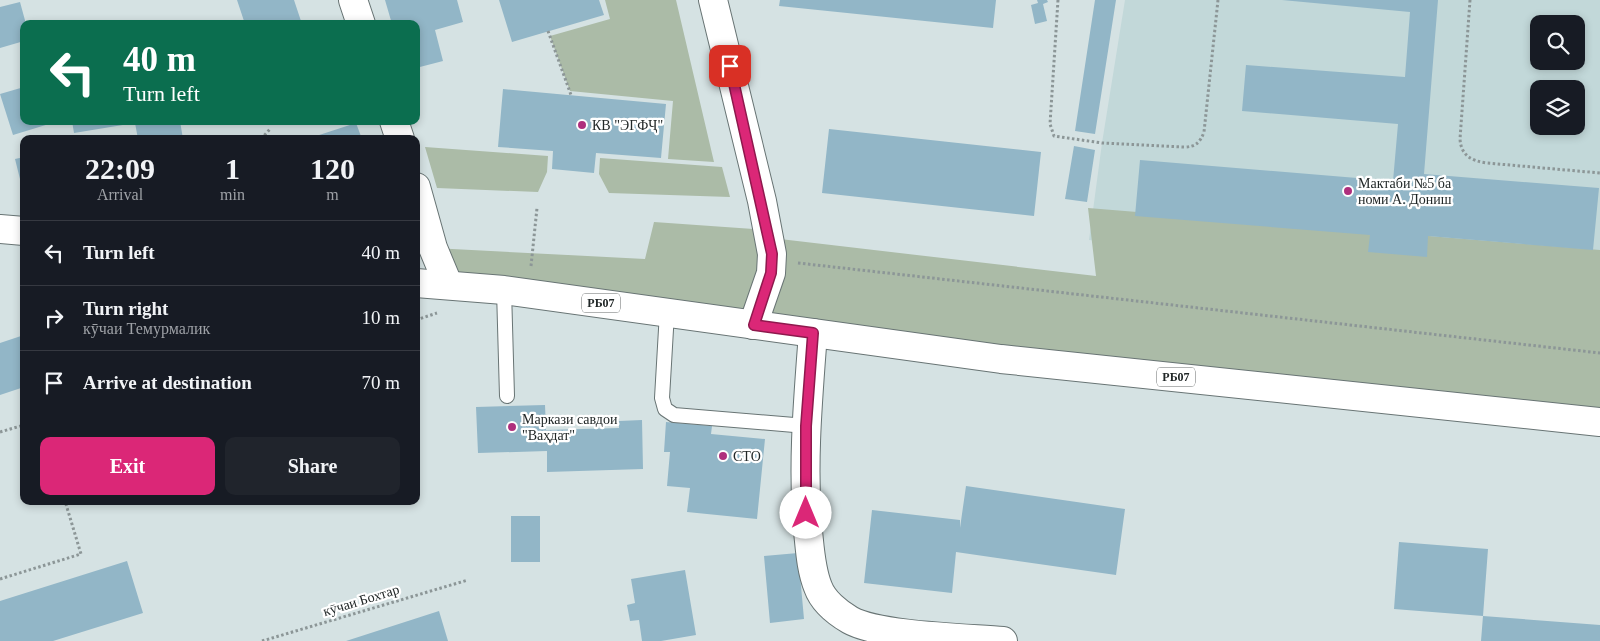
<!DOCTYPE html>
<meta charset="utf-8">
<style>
:root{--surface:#171b24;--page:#20242c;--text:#f1f3f6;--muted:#9ea1a6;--line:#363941;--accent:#db2777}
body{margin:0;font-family:Georgia,serif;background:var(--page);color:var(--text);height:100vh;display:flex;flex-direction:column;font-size:19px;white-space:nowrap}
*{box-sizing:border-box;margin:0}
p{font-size:16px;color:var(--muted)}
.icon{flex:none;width:28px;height:28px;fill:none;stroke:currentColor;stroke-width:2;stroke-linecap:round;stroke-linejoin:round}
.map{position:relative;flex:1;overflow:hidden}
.details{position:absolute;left:20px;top:135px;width:400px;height:370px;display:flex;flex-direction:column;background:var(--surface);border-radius:10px;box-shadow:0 2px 8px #0003}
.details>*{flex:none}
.hud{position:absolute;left:20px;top:20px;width:400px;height:105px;border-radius:10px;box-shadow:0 2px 8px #0003;background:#0b6e4f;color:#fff;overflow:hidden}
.buttons{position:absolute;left:1530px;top:15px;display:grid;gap:10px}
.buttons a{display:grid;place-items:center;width:55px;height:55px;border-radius:10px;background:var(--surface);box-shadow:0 2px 8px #0003;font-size:25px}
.pin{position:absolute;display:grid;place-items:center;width:42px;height:42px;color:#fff;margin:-21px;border-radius:10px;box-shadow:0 2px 8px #0006}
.me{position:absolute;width:55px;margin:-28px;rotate:0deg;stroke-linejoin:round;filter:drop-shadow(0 0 4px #0008)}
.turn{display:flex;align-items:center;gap:18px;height:105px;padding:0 20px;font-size:22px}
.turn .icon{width:65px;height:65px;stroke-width:2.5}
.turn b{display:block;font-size:35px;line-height:42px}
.eta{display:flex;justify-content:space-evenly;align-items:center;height:85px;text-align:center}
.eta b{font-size:30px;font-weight:700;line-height:35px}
.primary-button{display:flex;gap:10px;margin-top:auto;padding:10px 20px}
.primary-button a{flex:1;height:58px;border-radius:10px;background:var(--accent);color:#fff;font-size:20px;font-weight:700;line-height:58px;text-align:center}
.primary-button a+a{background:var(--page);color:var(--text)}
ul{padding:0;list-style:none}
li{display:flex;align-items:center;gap:15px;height:65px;padding:0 20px;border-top:1px solid var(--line)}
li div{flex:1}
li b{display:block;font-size:19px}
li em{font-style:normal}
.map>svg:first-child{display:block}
</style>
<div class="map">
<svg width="1600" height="641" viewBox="0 0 1600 641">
<rect width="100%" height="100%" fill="#d5e2e3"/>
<!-- built -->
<path fill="#c2d8d9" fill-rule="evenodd" d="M1125,0H1600V290L1089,240L1102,143ZM1539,24H1576V61H1539ZM1539,89H1576V126H1539Z"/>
<!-- green -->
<path fill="#abbba7" d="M605,0H676L714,162L668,159L673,101L570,91L550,36L610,19Z
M425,147L548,156L547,172L538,192L437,188Z
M600,158L722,167L730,197L609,193L599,174Z
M1088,208L1600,250V417L765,319L780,239L1096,276Z
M654,222L768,230L753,325L448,284L433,248L645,259Z"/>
<!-- building -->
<path fill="#92b6c7" d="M237,0H294L302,24H245Z
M385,0H457L463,22L435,30L443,61L416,68V24H392Z
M499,0H599L604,15L512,42Z
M780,0H996L993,28L779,6Z
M1037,0H1047L1048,2L1043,4L1047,21L1035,24L1031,5L1038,3Z
M1095,0H1116L1095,134L1075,131Z
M1282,0H1438L1424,174L1599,188L1593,250L1428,236L1427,257L1368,252L1370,235L1135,216L1140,160L1393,181L1398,124L1242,111L1246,65L1405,77L1410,12Z
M20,2L26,24H24V41L0,48V7Z
M24,87V121H48L49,124L13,135L0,94Z
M503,89L666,104L661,158L596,153L594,173L552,169L553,151L498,147Z
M72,121H180L183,139H138L135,123L74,133Z
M356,123L362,139H310V138Z
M829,129L1041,152L1034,216L822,193Z
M1074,146L1095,150L1087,202L1065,199Z
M24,157V191H23L15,159Z
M24,335V387L0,395V343Z
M545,405L546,430L619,428V421L642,420L643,469L547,472V451L478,453L476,407Z
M666,422L712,426L711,434L765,439L757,519L687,512L690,488L667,486L670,452H664Z
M966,486L1125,509L1116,575L956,552L952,593L864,583L872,510L960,520V528Z
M511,516H540V562H511Z
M1399,542L1488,549L1483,616L1394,609Z
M798,553L804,619L770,623L764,556Z
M127,561L143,613L53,641H0V601Z
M685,570L696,635L661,641H642L639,620L630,621L627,605L635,603L631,579Z
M439,611L448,641H346Z
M1483,616L1600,625V641H1481Z"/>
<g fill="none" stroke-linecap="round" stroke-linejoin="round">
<!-- lane casing -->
<g stroke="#687474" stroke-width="16">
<path id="lane" d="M504,290L507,396
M667,312L662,398L665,409L674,415L806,426"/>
</g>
<!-- street casing -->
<g stroke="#687474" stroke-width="30">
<path id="street" d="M713,0L762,201L772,254L771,273L753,325
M813,333C808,399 802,465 808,531C810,550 811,570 818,587C823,601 838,613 850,620C878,636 967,638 1003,641"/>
</g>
<!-- secondary casing -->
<g stroke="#687474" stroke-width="30">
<path id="secondary" d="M353,0L361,24
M394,121L400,139
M416,187L433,248L448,284"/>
</g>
<!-- highway casing -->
<g stroke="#687474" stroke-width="30">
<path id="highway" d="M0,229L24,231
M416,283L504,290L1001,359L1600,422"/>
</g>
<!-- path -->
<path stroke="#8c9697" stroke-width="3" stroke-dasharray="2.5 2.5" stroke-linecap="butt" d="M1058,0L1050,124L1054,136L1102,143L1184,147C1195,147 1200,143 1204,132L1218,0
M1470,0L1460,139C1461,155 1471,161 1487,163L1600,173
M548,31L571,95
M261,139L271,128
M798,263L1600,353
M531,266L537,208
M416,320L437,313
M0,432L24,425
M0,579L81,554L65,501
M262,641L468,580"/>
<!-- lane -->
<use href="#lane" stroke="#fff" stroke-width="14"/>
<!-- street -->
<use href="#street" stroke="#fff" stroke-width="28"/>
<!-- secondary -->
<use href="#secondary" stroke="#fff" stroke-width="28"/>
<!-- highway -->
<use href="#highway" stroke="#fff" stroke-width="28"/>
</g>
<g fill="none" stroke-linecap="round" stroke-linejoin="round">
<!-- route casing -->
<g stroke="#8e194d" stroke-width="12">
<path id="route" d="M730,66L772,254L771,273L754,325L813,333L806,426V513"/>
</g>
<!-- route -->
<use href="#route" stroke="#db2777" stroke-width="9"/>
</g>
<!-- markers -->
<g fill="#af2f7d" stroke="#fff" stroke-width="2">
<circle cx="582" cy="125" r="5"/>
<circle cx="1348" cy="191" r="5"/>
<circle cx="512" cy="427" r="5"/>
<circle cx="723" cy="456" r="5"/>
</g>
<g text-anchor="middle" stroke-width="4.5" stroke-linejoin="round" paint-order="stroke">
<!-- shield labels -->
<g fill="#fff" stroke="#646868" stroke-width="1">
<rect x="582" y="293.5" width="38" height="19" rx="4"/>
<rect x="1157" y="367.5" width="38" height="19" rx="4"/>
</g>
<g font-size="12" font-weight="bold" fill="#212727">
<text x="601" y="307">РБ07</text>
<text x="1176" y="381">РБ07</text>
</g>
<!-- poi labels -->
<g font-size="14" fill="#212727" stroke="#fff" text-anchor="start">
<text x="592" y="130">КВ "ЭГФҶ"</text>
<text x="1358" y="188">Мактаби №5 ба<tspan x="1358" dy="16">номи А. Дониш</tspan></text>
<text x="522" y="424">Маркази савдои<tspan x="522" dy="16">"Ваҳдат"</tspan></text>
<text x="733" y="461">СТО</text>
</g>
<!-- street labels -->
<g font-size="14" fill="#212727" stroke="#fff">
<text transform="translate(361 600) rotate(-17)" y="5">кӯчаи Бохтар</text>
</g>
</g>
</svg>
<div class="buttons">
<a><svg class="icon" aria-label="search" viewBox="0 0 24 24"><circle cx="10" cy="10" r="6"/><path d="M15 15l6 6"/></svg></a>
<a><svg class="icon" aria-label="layers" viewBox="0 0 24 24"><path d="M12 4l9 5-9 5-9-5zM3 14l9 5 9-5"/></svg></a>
</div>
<div class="pin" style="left:730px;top:66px;background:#d93025"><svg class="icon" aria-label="arrive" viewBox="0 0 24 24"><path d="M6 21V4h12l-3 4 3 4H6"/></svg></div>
<svg class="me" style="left:806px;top:513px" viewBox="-20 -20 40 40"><circle r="19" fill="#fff"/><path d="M0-13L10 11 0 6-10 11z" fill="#db2777"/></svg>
<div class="hud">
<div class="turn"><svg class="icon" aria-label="left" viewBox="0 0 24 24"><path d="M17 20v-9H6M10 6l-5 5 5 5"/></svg><div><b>40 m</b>Turn left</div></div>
</div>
<section class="details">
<div class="eta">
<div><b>22:09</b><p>Arrival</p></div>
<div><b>1</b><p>min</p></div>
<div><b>120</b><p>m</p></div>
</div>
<ul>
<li><svg class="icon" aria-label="left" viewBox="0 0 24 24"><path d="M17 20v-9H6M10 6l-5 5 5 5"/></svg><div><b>Turn left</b></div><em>40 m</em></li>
<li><svg class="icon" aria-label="right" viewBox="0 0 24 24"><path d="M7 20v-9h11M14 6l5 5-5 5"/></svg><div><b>Turn right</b><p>кӯчаи Темурмалик</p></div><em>10 m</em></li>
<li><svg class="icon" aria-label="arrive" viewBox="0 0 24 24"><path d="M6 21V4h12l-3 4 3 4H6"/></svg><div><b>Arrive at destination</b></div><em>70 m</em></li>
</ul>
<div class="primary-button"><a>Exit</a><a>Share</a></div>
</section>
</div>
